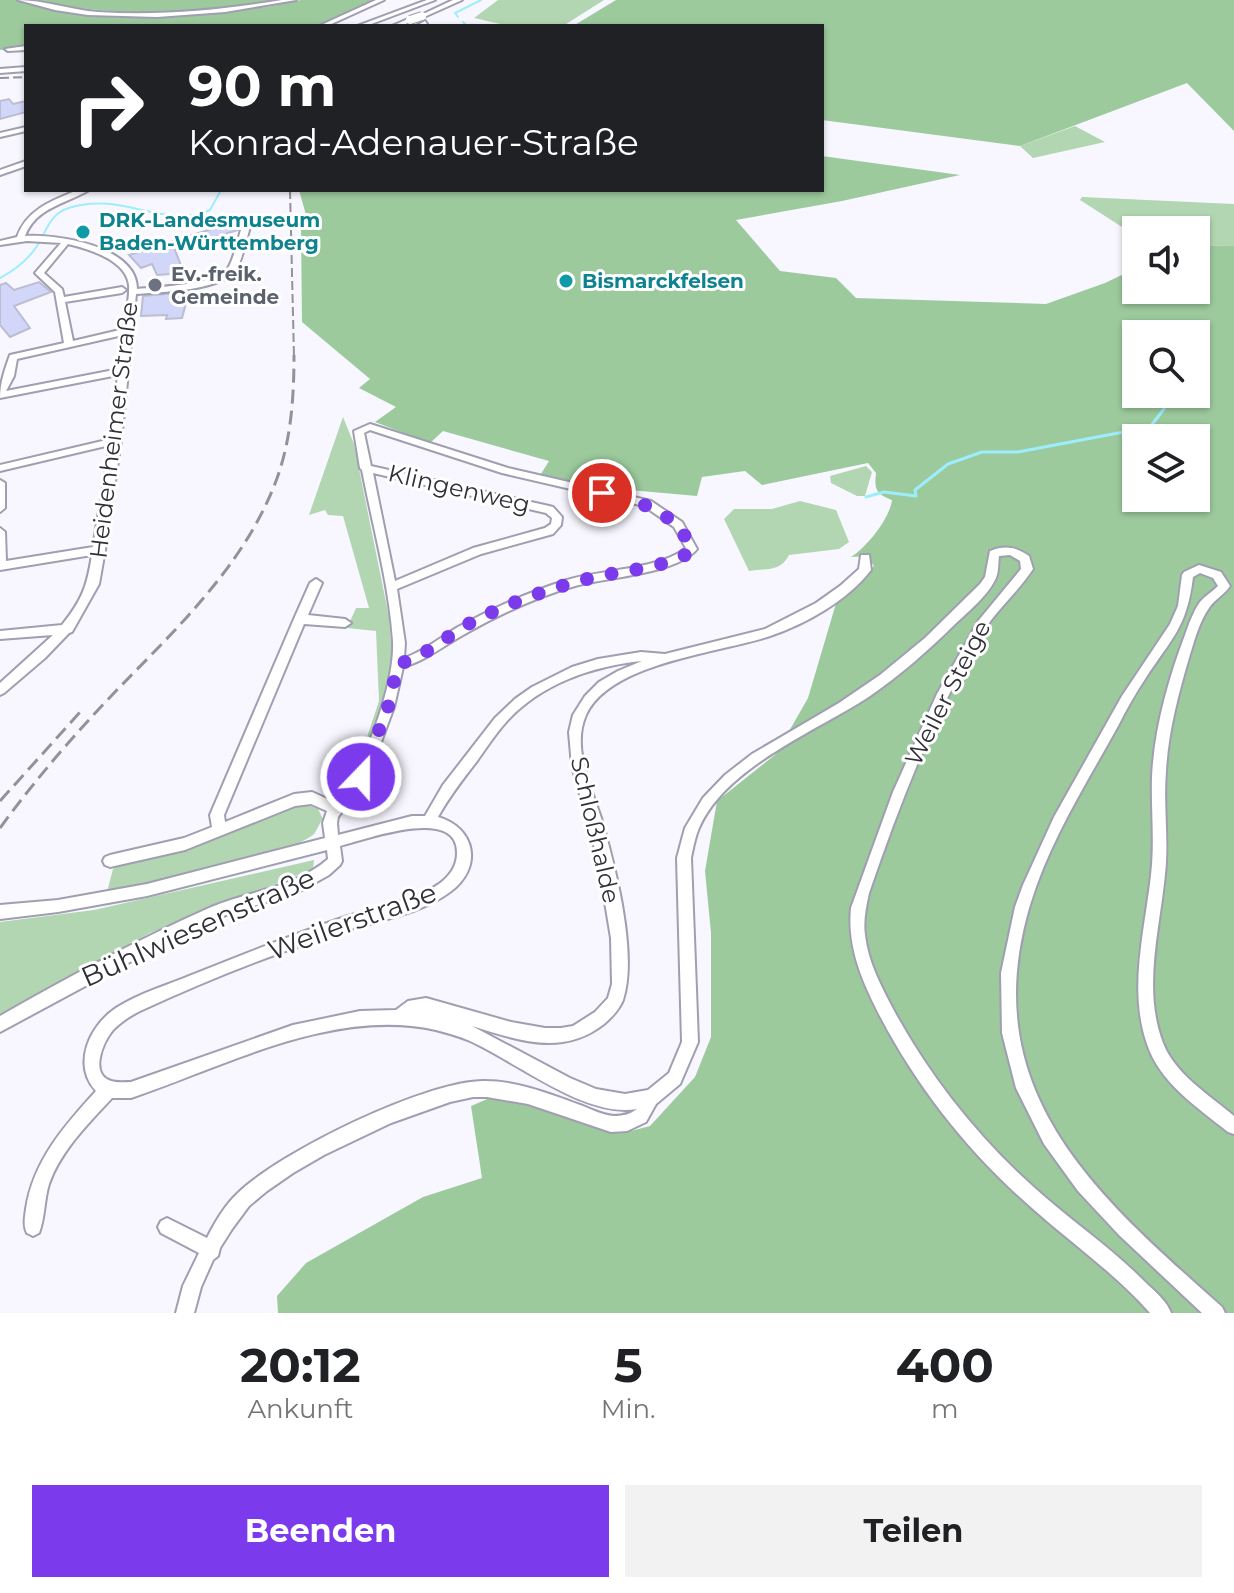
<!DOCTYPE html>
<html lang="de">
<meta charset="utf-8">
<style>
:root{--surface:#fff;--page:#f2f2f2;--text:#202124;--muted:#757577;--accent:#7c3aed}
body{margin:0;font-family:Montserrat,sans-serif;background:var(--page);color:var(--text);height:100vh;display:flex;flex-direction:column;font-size:30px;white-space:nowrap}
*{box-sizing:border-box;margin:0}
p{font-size:26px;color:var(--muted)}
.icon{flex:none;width:44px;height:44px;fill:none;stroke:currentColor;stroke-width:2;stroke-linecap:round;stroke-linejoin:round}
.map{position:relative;height:1313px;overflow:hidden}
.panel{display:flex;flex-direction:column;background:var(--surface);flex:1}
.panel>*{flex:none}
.guide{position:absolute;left:24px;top:24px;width:800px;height:168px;border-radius:0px;box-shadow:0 2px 6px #0004;background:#202124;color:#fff;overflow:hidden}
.controls{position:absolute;left:1122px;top:216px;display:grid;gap:16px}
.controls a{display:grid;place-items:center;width:88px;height:88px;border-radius:0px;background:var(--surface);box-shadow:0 2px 6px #0004;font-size:40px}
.pin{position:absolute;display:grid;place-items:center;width:68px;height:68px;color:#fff;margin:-34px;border:4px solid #fff;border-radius:50%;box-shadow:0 2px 8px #0007}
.me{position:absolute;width:88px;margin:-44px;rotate:22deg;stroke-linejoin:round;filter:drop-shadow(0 0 6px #0008)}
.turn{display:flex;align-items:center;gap:28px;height:168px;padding:0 32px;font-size:36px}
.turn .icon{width:104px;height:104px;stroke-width:2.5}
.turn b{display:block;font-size:56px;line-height:68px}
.eta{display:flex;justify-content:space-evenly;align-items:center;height:136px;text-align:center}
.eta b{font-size:48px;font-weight:700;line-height:56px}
.action{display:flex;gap:16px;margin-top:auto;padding:16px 32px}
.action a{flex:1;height:92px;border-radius:0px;background:var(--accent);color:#fff;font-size:32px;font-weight:700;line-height:92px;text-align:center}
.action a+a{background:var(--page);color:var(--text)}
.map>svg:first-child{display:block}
</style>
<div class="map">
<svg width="1234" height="1313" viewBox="0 0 1234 1313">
<rect width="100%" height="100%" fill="#f8f7ff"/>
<!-- green -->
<path fill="#b2d6b2" d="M498,0H604L563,26H509L474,18Z
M1075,126L1105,142L1033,158L1020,146Z
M1082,197L1234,204V246L1196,245V230H1136V236L1080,200Z
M343,417L354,444L389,617L392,655L388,691L363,762L359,761L379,701L376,631L347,628L356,608H369L343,516L328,515L325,510L309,515Z
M866,466L872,472L865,496H857L831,483L830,476Z
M800,501L836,510L849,542L839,549L789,555C780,573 764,568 749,571L724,519L734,509H772Z
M302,803L318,809L323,819C319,823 318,829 314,834C288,857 149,883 107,892L113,869L120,865Z
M314,860L313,869L150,933L0,1017V922L94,910Z"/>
<!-- forest -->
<path fill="#9cca9d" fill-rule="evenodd" d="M0,0H18L82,15L138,18L267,7L301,0H376L317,26H26V48L0,50Z
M37,0H277C196,13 116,19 37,0Z
M616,0H1234V131L1187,83L1020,146L822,120V26H573Z
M822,156L960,175L842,201L736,220L780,271L836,278L856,298L1046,304L1105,283L1136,268V290H1196V245L1234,246V1313H278L277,1296L306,1263L423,1197L482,1178L471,1106L492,1097L543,1108L627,1132L650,1126L695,1077L711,1037V933L705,871L717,801L776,754L808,698L837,600L858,585L874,566L867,556L851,557C867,547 890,518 892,500C876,494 874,489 876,473L868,463L762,485L745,471L702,477L697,496L584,486L541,474L549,461L443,431L430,443L375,422L396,407L359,388L370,379L302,322L301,224L306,215L299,190H822ZM1136,334H1196V394H1136ZM1136,438H1196V498H1136Z"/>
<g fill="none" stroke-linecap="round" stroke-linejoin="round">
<!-- stream-far1 -->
<path stroke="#9eedfd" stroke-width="2" d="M458,17L455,13L481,0
M463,22L467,26
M0,278C15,270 28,260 37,246C48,229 49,213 72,207C123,192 166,230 210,210L221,190"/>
<!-- stream -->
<path stroke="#9eedfd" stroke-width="3" d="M866,497L884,492L916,496L915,490L948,464L982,452H1018L1150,427L1164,409"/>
</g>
<!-- building -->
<path fill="#d2d6f8" stroke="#bbbed1" stroke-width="2" d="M9,99L13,104L26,101V112L0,119V101Z
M237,221L240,224L238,230L175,250L184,273L157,275L152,264L141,268L129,255Z
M39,282L51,292L14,306L30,328L10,337L0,325V285L6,283L14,290Z
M189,292L182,318L166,319L167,315L141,316L143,296Z"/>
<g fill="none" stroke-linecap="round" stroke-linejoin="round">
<!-- minor casing -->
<g stroke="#a09eb1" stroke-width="4">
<path id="minor" d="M18,0C43,0 71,10 98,12C160,16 221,10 282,0H296L225,12L157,17L88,15L55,10Z
M376,0H384L327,26H319Z
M427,0H435L366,26H357Z
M425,21L427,24L416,26Z
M26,46V50L8,51L5,49Z
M26,67V71L0,73V69Z
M26,161V166L0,175V170Z
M78,190H89C66,204 36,207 25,236C57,234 137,246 137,289C157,287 216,285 228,268C234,260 240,231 244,220L248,218L252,220C247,235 244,254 237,268C225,291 159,292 136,294L121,441L105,550L99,584L72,632L69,633L45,658L4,693L0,695V683L53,635L0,639V631L62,625C82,600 87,587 92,555L0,570V528L5,532L6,561L93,547L110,445L0,471V465L111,439L118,375L0,398C0,383 5,369 10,355L64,343L55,292L35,273L61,243L27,241L0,245V241L17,237C27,209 53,200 78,190ZM68,244C89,249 126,260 129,285C130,299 125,316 124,329L73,341L65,302L122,293L126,290L122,287L64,297L62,289L44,273ZM123,335L119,369L6,391L14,376L17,359Z
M370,424L508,468L651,501L682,522L697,549C677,574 607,577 575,586C536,597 498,615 463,635C443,646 425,661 403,667L394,707L368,777L338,817L337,823L338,835L412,816H425L443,785L495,718L515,699L532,687L572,667L598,659L641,652L665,654L765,629L816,603L840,586L859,569L861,555H869L871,570C848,600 806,624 770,636C720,653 610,662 586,715C571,748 592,789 602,821C615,867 638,954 623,1000C619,1010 612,1017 604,1024C562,1057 518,1040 472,1026L570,1078L596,1089L625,1094L648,1090L669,1073L682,1042L677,858L685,828L703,798L725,775L752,754L839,703L880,675L925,638L980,584L985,577L990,551C1005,545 1016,547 1029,556L1033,569C1018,592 997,609 983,632C934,714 900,803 869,893C866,907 863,921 865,935C868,962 881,986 893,1009C932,1081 984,1145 1046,1198C1080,1227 1117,1253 1148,1285C1157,1293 1167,1302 1171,1313H1150C1115,1273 1071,1243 1032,1208C970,1154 919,1090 881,1018C863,983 847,948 851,908L893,792L937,694L979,620L1021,569L1020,561L1010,555L999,556C998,563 999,573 995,580C988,595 967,613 954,625C928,651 900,675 870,696C817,731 725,767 699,828C695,837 693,848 691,858L698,1042L680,1084L656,1104L646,1122L627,1131L611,1132L528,1104L487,1097H473L450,1102L391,1123L324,1155L293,1173L267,1191L249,1206L232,1229L220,1248L218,1256L213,1260L201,1287L194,1313H176L183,1286L199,1253L161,1233L158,1227L161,1221L167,1218L207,1238C215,1222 225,1205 238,1193C280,1152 427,1080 485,1081C517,1081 550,1094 580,1105C591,1109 602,1115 614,1116C624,1116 630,1114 637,1109C585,1118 517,1062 470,1041C459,1036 447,1033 436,1030C334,1007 225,1066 131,1098H112C89,1123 61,1150 49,1184C44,1200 45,1218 39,1233L33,1236L27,1233C23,1225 25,1217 26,1209C33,1161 65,1125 96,1091C72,1065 89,1026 116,1008C139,993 168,985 194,974C245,954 296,933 348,916C378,906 413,902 439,884C450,876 457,866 457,853C458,805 364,840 340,846L342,861L340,865L329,875L302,890L223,916L167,942L0,1032V1016C68,977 137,940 209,908C248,891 295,888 328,859L327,850L147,896L58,912L0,919V905L58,900L147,884L325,838L323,823L327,811L311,804L295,806L185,850L110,867L105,865L103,861L105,857L110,855L184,838L212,827L210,815L294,619L310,583L316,579L322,583L308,615L345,619L351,623L345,627L304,624L224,815L225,822L294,794L312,792L334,802C342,792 351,783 356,772C373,738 395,678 393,641C389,584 373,527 362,470L360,468L354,431ZM370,430L502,473L644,506L674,527L686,548C661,569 599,570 567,580C529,592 493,608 458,627C441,637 423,652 404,658L405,643L397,589L481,554L553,534L561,525L562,517L553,507L549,506L371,466L364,433ZM373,473L546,513L552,518L551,524L545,528L473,548L395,581ZM642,661L618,671L599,682L585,696L573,715L569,732L572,766L598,860L611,938L612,984L608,998L595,1012L573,1026L561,1028H545L511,1022L426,998L408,1001L396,1010L360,1011L293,1025L131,1082C125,1082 117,1083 111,1081C89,1074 103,1042 113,1030C121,1022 130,1016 140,1011C202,982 270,955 335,934C372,921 418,916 450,892C483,868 476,828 438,817C449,797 463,779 477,761C487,747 496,733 507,721C541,684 592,666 642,661Z
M0,480L5,483V508L0,512Z
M1199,565L1221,572L1230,586C1224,595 1215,599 1209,608C1199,622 1194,642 1189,658C1178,695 1168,733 1166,771C1163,806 1169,840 1165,874C1160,929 1142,989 1163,1043C1175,1074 1209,1095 1234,1116V1134L1228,1132C1197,1107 1160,1083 1147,1044C1128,989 1145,930 1151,875C1155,842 1151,810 1152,777C1154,730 1168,680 1185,635C1189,624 1193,612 1200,602C1205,596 1212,592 1218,586L1213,578L1200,573L1193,577C1187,628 1171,639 1145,679C1135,694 1126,710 1118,726C1086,784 1049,842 1030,905C974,1091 1096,1195 1222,1307L1225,1313H1202L1119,1235L1078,1191L1044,1144L1016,1088L1002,1033L1001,973L1015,907L1023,885L1054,817L1122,696L1170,624L1178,606L1182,575L1184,572Z"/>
</g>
<!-- major casing -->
<g stroke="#a09eb1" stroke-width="4">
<path id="major" d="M453,0H462L424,17L419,16Z
M408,19L413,20L402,26H392Z
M26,127V131L0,137V133Z"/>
</g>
<!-- minor -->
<use href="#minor" fill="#fff" fill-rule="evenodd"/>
<!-- major -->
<use href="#major" fill="#fff" fill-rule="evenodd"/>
<!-- rail-far1 -->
<path stroke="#93929a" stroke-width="2" stroke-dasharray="9 4" stroke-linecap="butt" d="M0,78L26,77
M290,190L294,357"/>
<!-- rail -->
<path stroke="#93929a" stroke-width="3" stroke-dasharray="14 7" stroke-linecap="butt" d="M0,801L81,711
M0,828C35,780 73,736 114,693C175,630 244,566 276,481C291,441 294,398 294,355"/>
<!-- major-bridge casing -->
<g stroke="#a09eb1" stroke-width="10" stroke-linecap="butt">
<path id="major-bridge" d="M410,20L422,16"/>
</g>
<!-- major-bridge -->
<use href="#major-bridge" stroke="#fff" stroke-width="8"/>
</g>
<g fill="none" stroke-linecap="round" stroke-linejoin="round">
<!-- route -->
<path stroke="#7c3aed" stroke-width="14" stroke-dasharray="0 25.2" d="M361,777L388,707L398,664C426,657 447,635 472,622C508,603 548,589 587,579C610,572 679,567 692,549C674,510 641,502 602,493"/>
</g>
<!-- markers -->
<g fill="#0f9aa8" stroke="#fff" stroke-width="3">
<circle cx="83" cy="232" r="8"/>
<circle cx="566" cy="281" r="8"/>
</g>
<circle fill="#6b7280" stroke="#fff" stroke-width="3" cx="155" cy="285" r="8"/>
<g text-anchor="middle" stroke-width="6" stroke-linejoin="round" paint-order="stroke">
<!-- far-culture labels -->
<g font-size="20" font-weight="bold" fill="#0d838f" stroke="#fff" text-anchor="start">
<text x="99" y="227">DRK-Landesmuseum<tspan x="99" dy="23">Baden-Württemberg</tspan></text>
<text x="582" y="288">Bismarckfelsen</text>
</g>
<!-- far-worship labels -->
<g font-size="20" font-weight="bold" fill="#5b616d" stroke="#fff" text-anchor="start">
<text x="171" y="281">Ev.-freik.<tspan x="171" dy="23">Gemeinde</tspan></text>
</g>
<!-- street labels -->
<g font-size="24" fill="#313038" stroke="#fff">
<text transform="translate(114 430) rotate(-83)" y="8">Heidenheimer Straße</text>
<text transform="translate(459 489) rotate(13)" y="8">Klingenweg</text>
<text transform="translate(948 693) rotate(-63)" y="8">Weiler Steige</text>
<text transform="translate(595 830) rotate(77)" y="8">Schloßhalde</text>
</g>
<!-- near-street labels -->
<g font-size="28" fill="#313038" stroke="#fff">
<text transform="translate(352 921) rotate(-20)" y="10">Weilerstraße</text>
<text transform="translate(198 927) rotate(-24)" y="10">Bühlwiesenstraße</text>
</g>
</g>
</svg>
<div class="controls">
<a><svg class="icon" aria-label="sound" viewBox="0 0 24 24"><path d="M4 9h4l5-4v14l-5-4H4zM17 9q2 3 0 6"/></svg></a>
<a><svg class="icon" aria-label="search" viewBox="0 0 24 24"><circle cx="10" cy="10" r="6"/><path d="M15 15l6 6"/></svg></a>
<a><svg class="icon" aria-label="layers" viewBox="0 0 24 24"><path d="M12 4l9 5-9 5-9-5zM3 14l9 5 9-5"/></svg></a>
</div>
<div class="pin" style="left:602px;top:493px;background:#d93025"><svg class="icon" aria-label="arrive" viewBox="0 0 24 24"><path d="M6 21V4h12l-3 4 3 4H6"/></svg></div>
<svg class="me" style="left:361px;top:777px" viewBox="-20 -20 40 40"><circle r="17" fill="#7c3aed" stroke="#fff" stroke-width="3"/><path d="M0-11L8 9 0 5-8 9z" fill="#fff"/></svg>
<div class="guide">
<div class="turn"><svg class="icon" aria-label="right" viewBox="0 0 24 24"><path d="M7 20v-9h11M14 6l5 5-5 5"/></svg><div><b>90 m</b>Konrad-Adenauer-Straße</div></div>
</div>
</div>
<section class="panel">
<div class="eta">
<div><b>20:12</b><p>Ankunft</p></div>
<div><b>5</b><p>Min.</p></div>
<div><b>400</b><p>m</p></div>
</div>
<div class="action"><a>Beenden</a><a>Teilen</a></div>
</section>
